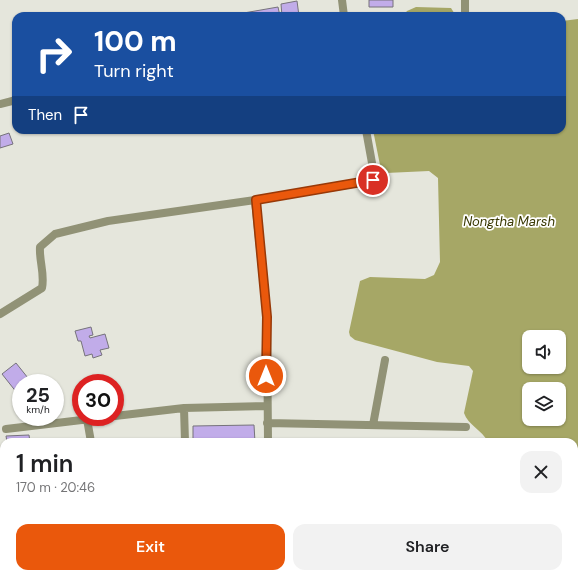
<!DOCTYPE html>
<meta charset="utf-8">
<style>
:root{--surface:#fff;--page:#f2f2f2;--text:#202124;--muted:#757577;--accent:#ea580c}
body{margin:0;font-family:"DM Sans",sans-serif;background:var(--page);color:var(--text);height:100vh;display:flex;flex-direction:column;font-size:15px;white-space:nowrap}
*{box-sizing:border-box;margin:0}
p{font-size:13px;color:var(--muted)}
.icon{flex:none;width:22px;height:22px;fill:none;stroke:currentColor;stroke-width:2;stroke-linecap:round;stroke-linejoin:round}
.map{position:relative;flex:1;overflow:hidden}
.drawer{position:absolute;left:0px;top:438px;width:578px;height:140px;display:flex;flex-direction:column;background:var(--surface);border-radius:12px 12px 0 0;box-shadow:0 1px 3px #0004}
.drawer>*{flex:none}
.top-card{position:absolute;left:12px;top:12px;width:554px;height:122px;border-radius:12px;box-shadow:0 1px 3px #0004;background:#1a4fa0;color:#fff;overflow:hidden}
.fabs{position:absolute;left:522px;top:330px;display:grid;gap:8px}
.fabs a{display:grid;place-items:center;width:44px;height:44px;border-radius:8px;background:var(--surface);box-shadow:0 1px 3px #0004;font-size:20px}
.speed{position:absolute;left:12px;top:374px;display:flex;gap:8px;font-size:20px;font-weight:700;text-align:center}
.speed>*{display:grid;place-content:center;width:52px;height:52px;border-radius:50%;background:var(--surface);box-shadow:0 1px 3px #0004;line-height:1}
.speed small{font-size:10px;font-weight:400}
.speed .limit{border:6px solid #d22;background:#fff;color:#111}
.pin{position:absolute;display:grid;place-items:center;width:34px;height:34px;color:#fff;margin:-17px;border:2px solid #fff;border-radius:50%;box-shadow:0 1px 4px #0007}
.me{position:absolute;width:44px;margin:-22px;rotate:0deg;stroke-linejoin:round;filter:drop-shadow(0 0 3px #0008)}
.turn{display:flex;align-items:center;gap:14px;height:84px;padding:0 16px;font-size:18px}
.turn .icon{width:52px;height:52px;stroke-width:2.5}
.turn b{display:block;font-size:28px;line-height:34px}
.then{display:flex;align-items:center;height:38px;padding:0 16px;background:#0003;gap:8px;font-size:15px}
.round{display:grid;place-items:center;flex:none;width:42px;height:42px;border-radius:12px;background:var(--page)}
.headline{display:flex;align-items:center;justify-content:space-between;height:68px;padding:0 16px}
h1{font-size:24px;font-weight:600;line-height:30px}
.button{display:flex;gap:8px;margin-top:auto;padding:8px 16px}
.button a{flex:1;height:46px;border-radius:12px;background:var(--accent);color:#fff;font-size:16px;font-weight:600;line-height:46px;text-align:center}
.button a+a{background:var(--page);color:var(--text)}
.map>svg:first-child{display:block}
</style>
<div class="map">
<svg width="578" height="578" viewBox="0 0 578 578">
<rect width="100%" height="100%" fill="#e5e6dc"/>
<!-- water -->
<path fill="#a6a766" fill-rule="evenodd" d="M416,7L451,8L456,16H403L407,11Z
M578,19V467L574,466V442H488C482,430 468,425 464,413L473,371L469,366L437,362L355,340L350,336L349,332L360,281L370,277L425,279L434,275L440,262L438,178L429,171L386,173L380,165L373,130H562V21ZM529,337H559V367H529ZM529,389H559V419H529Z"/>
<!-- building -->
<path fill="#c1ace9" stroke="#76737b" d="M369,0H393V7H369Z
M297,1L299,16H282L281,4Z
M278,7L280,16H238V14Z
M9,133L13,144L0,148V136Z
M91,327L93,335L89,336L90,338L105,334L109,348L100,350L102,355L93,358L92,354L85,356L81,341H78L75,331Z
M16,363L32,383H21V398L2,374Z
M254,425L255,442H193V426Z
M29,435L30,442H7L6,436Z
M133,574H179L180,578H134Z"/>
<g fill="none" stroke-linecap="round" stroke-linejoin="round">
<!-- street -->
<path stroke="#919276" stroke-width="8" d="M342,0L344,16
M465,15V0
M0,104L16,100
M255,200L267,317L268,442
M0,314L42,288C45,274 39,261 40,247L55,234L108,221L255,200L371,181L373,179L374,174L366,130
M184,408L185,442
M115,416L184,408L266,406
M87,419L91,442
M267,423L466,427
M373,425L385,360
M6,429L107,417
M0,543L4,542
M574,563H578
M188,574V578
M276,574V578
M452,578V574
M539,578V574"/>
</g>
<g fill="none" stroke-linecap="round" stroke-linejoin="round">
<!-- route casing -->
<g stroke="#983908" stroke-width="10">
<path id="route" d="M266,376L267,317L256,200L373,180"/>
</g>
<!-- route -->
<use href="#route" stroke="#ea580c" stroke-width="7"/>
</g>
<g text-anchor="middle" stroke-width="3.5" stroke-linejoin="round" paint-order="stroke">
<!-- water labels -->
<g font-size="13" font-style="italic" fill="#3a3903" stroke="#fff">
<text x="509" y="226">Nongtha Marsh</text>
</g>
</g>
</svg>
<div class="fabs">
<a><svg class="icon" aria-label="sound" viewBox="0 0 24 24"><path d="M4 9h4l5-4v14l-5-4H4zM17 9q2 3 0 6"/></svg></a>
<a><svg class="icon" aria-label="layers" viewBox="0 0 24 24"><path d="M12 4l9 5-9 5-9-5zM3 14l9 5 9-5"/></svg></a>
</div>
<div class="speed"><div>25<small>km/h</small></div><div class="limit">30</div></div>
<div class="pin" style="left:373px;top:180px;background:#d93025"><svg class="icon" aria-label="arrive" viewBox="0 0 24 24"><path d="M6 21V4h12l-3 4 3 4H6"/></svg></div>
<svg class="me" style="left:266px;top:376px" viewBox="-20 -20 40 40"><circle r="17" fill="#ea580c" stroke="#fff" stroke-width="3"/><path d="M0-11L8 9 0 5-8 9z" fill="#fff"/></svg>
<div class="top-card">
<div class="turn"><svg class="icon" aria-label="right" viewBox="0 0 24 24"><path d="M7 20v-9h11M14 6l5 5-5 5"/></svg><div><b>100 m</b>Turn right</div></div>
<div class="then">Then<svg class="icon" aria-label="arrive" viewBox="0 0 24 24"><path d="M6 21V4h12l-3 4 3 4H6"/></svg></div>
</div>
<section class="drawer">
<div class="headline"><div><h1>1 min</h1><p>170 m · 20:46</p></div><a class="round"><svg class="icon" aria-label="close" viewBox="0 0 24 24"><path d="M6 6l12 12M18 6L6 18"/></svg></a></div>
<div class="button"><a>Exit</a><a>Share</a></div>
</section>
</div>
